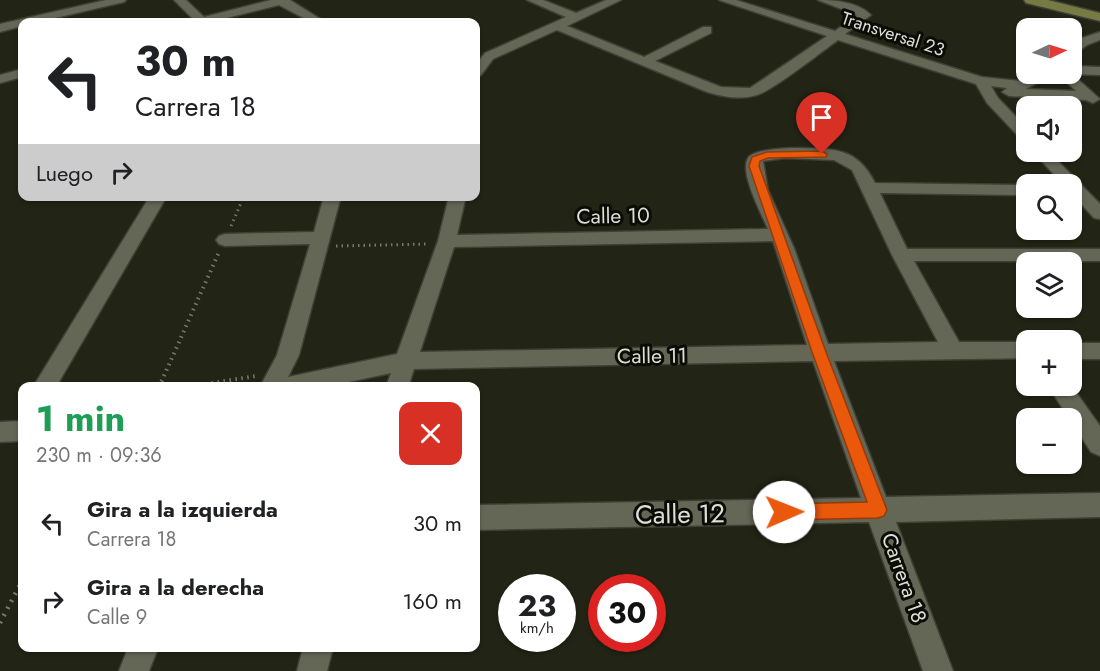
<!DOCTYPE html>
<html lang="es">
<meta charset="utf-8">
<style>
:root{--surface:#fff;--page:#f6f6f6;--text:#202124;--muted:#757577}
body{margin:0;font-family:Jost,sans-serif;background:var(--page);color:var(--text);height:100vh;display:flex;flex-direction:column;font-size:22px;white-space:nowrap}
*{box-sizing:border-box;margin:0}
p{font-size:20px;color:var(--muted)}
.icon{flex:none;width:33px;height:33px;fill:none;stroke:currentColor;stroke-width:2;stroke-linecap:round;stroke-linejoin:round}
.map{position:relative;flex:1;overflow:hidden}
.details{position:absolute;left:18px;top:382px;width:462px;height:270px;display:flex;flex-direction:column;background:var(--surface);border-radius:12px;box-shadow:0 2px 4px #0004}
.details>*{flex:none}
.hud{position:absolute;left:18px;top:18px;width:462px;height:183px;border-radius:12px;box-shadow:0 2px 4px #0004;background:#fff;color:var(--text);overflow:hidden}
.needle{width:39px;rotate:86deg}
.fabs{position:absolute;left:1016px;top:18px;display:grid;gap:12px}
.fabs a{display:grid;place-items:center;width:66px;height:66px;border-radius:12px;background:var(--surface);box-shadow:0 2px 4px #0004;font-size:30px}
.speed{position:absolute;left:498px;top:574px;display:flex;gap:12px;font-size:30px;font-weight:700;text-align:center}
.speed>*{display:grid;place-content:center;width:78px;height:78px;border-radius:50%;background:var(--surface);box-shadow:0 2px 4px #0004;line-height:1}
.speed small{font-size:15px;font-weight:400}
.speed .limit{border:9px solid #d22;background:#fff;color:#111}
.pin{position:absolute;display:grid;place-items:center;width:51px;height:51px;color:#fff;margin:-62px -26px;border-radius:50% 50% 50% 0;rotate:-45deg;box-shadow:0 0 6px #0007}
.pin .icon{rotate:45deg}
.me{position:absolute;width:66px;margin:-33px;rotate:89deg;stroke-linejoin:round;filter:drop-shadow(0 0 4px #0008)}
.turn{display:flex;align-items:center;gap:21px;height:126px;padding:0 18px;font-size:27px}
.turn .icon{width:78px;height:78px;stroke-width:2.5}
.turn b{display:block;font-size:42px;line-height:51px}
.then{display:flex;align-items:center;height:57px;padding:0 18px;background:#0003;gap:12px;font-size:22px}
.round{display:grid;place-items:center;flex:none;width:63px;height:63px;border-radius:12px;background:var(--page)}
.headline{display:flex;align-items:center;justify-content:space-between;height:102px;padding:0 18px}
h1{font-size:36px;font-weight:700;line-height:45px;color:#1e9e55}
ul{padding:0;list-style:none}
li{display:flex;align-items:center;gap:18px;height:78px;padding:0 18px}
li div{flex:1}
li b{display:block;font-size:22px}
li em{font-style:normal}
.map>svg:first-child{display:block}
</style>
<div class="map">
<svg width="1100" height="671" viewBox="0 0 1100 671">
<rect width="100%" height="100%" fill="#222415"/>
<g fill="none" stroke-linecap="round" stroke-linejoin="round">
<!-- minor casing -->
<g stroke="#3e3f35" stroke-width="3">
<path id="minor" d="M106,0H126L124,2L38,22H22V26L0,32V24Z
M174,0H186L204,17L271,0H290L325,22H311L279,5L210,22H193L194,20Z
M527,0H543L576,13L606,0H621L567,26L644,57L703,27H711V33L655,61L721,87L750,88L827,36L719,0H736L835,31L857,15L818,0C835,0 858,2 871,15L845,34L982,77L1021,81L1037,74H1053L1026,89L1076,91L1058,74H1071V66L1100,67V75L1072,74L1100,99L1093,103L1086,100L1009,96L1002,92L1007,88L991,86L998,98L1026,127V141L1021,139L987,103L976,84L838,40C821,52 774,90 757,95C740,100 724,97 707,92L557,30L493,59L481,75L476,76V64L485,53L566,17Z
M1100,32V40L1087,45L1071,57V46L1079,39Z
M22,69V77L0,83V75Z
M798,148C834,149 857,147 875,183L1026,185V195L880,193L907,249H1100V261H914L959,342H1026V358L834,361L886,497L1100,493V517L896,522L953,671H923L869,522L476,530V505L861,498L813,361L414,369L408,387H386L391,373L325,387H260L277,355L310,244L225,246L219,244L216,240L219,236L225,234L314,232L324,196H341L299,355L288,377L397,354L438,241L449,196H466L457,235L768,229C762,215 739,172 748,158C753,149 787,148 798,148ZM785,158L834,160L852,170L892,255L938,342L828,344L794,248L768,190L763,161ZM773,241L807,345L420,352L454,247Z
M1033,152H1049L1100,204V219L1094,218L1071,193V184H1063Z
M150,196H167L56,387H33Z
M1071,343H1100V359H1071Z
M1071,385L1100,426V456L1091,452L1048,386Z
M22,421V441L0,442V422Z
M128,648H158L149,671H119Z
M303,648H333L327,671H297Z"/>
</g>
<!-- major casing -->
<g stroke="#3e3f35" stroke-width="3">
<path id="major" d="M1024,0H1048L1100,13V21L1026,3Z"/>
</g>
<!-- path-far2 -->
<path stroke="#77796d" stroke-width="3" stroke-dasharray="1.5 4" stroke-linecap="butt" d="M174,198L197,196
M231,226L244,196
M336,246L427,244"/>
<!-- path-far1 -->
<path stroke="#77796d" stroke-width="4" stroke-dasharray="1.5 4.5" stroke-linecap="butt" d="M159,387L219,252
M188,387L256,376"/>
<!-- path -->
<path stroke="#77796d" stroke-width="4.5" stroke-dasharray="2 6" stroke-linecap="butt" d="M0,623L22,581"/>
<!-- minor -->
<use href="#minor" fill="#656756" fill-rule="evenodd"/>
<!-- major -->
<use href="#major" fill="#767b44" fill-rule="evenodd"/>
</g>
<!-- route -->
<path fill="#ea580c" stroke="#983908" stroke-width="1.5" d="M822,151L827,154L826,157L768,158L760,161L759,166L826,352L887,510L884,516L878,518L784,520L778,518L775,512L778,506L784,504L867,502L812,352L749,166L752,157L767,152Z"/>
<g text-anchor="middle" stroke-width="6" stroke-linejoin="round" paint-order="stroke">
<!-- far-street labels -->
<g font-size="18" fill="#ddded5" stroke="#0c0c06">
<text transform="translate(893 34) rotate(18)" y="6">Transversal 23</text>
</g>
<!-- street labels -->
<g font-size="21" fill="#ddded5" stroke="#0c0c06">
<text transform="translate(613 216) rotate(-1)" y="7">Calle 10</text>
<text transform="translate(652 356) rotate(-1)" y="7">Calle 11</text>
<text transform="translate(904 578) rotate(70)" y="7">Carrera 18</text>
</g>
<!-- near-street labels -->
<g font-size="26" fill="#ddded5" stroke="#0c0c06">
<text transform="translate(680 514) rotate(-1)" y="9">Calle 12</text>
</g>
</g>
</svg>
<div class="fabs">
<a><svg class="needle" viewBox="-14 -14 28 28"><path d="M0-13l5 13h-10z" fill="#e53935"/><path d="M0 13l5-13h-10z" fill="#757577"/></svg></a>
<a><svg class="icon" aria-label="sound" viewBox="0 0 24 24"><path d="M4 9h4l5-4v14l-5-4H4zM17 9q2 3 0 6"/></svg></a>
<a><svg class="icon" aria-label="search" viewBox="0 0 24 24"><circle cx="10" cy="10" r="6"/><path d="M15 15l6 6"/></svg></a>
<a><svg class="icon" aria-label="layers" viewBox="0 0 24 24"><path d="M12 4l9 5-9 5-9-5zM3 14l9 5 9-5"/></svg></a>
<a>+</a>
<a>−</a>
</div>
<div class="speed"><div>23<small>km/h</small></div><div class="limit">30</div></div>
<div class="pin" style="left:822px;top:154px;background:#d93025"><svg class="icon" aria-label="arrive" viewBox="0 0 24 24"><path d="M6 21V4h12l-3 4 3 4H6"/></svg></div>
<svg class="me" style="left:784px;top:512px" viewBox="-20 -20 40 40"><circle r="19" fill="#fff"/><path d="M0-13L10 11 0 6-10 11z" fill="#ea580c"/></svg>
<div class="hud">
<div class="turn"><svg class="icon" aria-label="left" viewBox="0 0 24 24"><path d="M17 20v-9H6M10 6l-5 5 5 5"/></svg><div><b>30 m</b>Carrera 18</div></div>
<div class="then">Luego<svg class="icon" aria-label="right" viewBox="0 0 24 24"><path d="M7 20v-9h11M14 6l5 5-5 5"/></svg></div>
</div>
<section class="details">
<div class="headline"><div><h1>1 min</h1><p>230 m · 09:36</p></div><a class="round" style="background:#d93025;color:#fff"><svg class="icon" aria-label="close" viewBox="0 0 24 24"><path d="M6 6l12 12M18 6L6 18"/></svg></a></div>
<ul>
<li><svg class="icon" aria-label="left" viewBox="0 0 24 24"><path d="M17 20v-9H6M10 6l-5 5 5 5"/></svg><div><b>Gira a la izquierda</b><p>Carrera 18</p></div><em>30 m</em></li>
<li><svg class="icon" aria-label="right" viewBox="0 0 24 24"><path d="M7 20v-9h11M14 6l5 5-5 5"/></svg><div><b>Gira a la derecha</b><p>Calle 9</p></div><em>160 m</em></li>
</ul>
</section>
</div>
